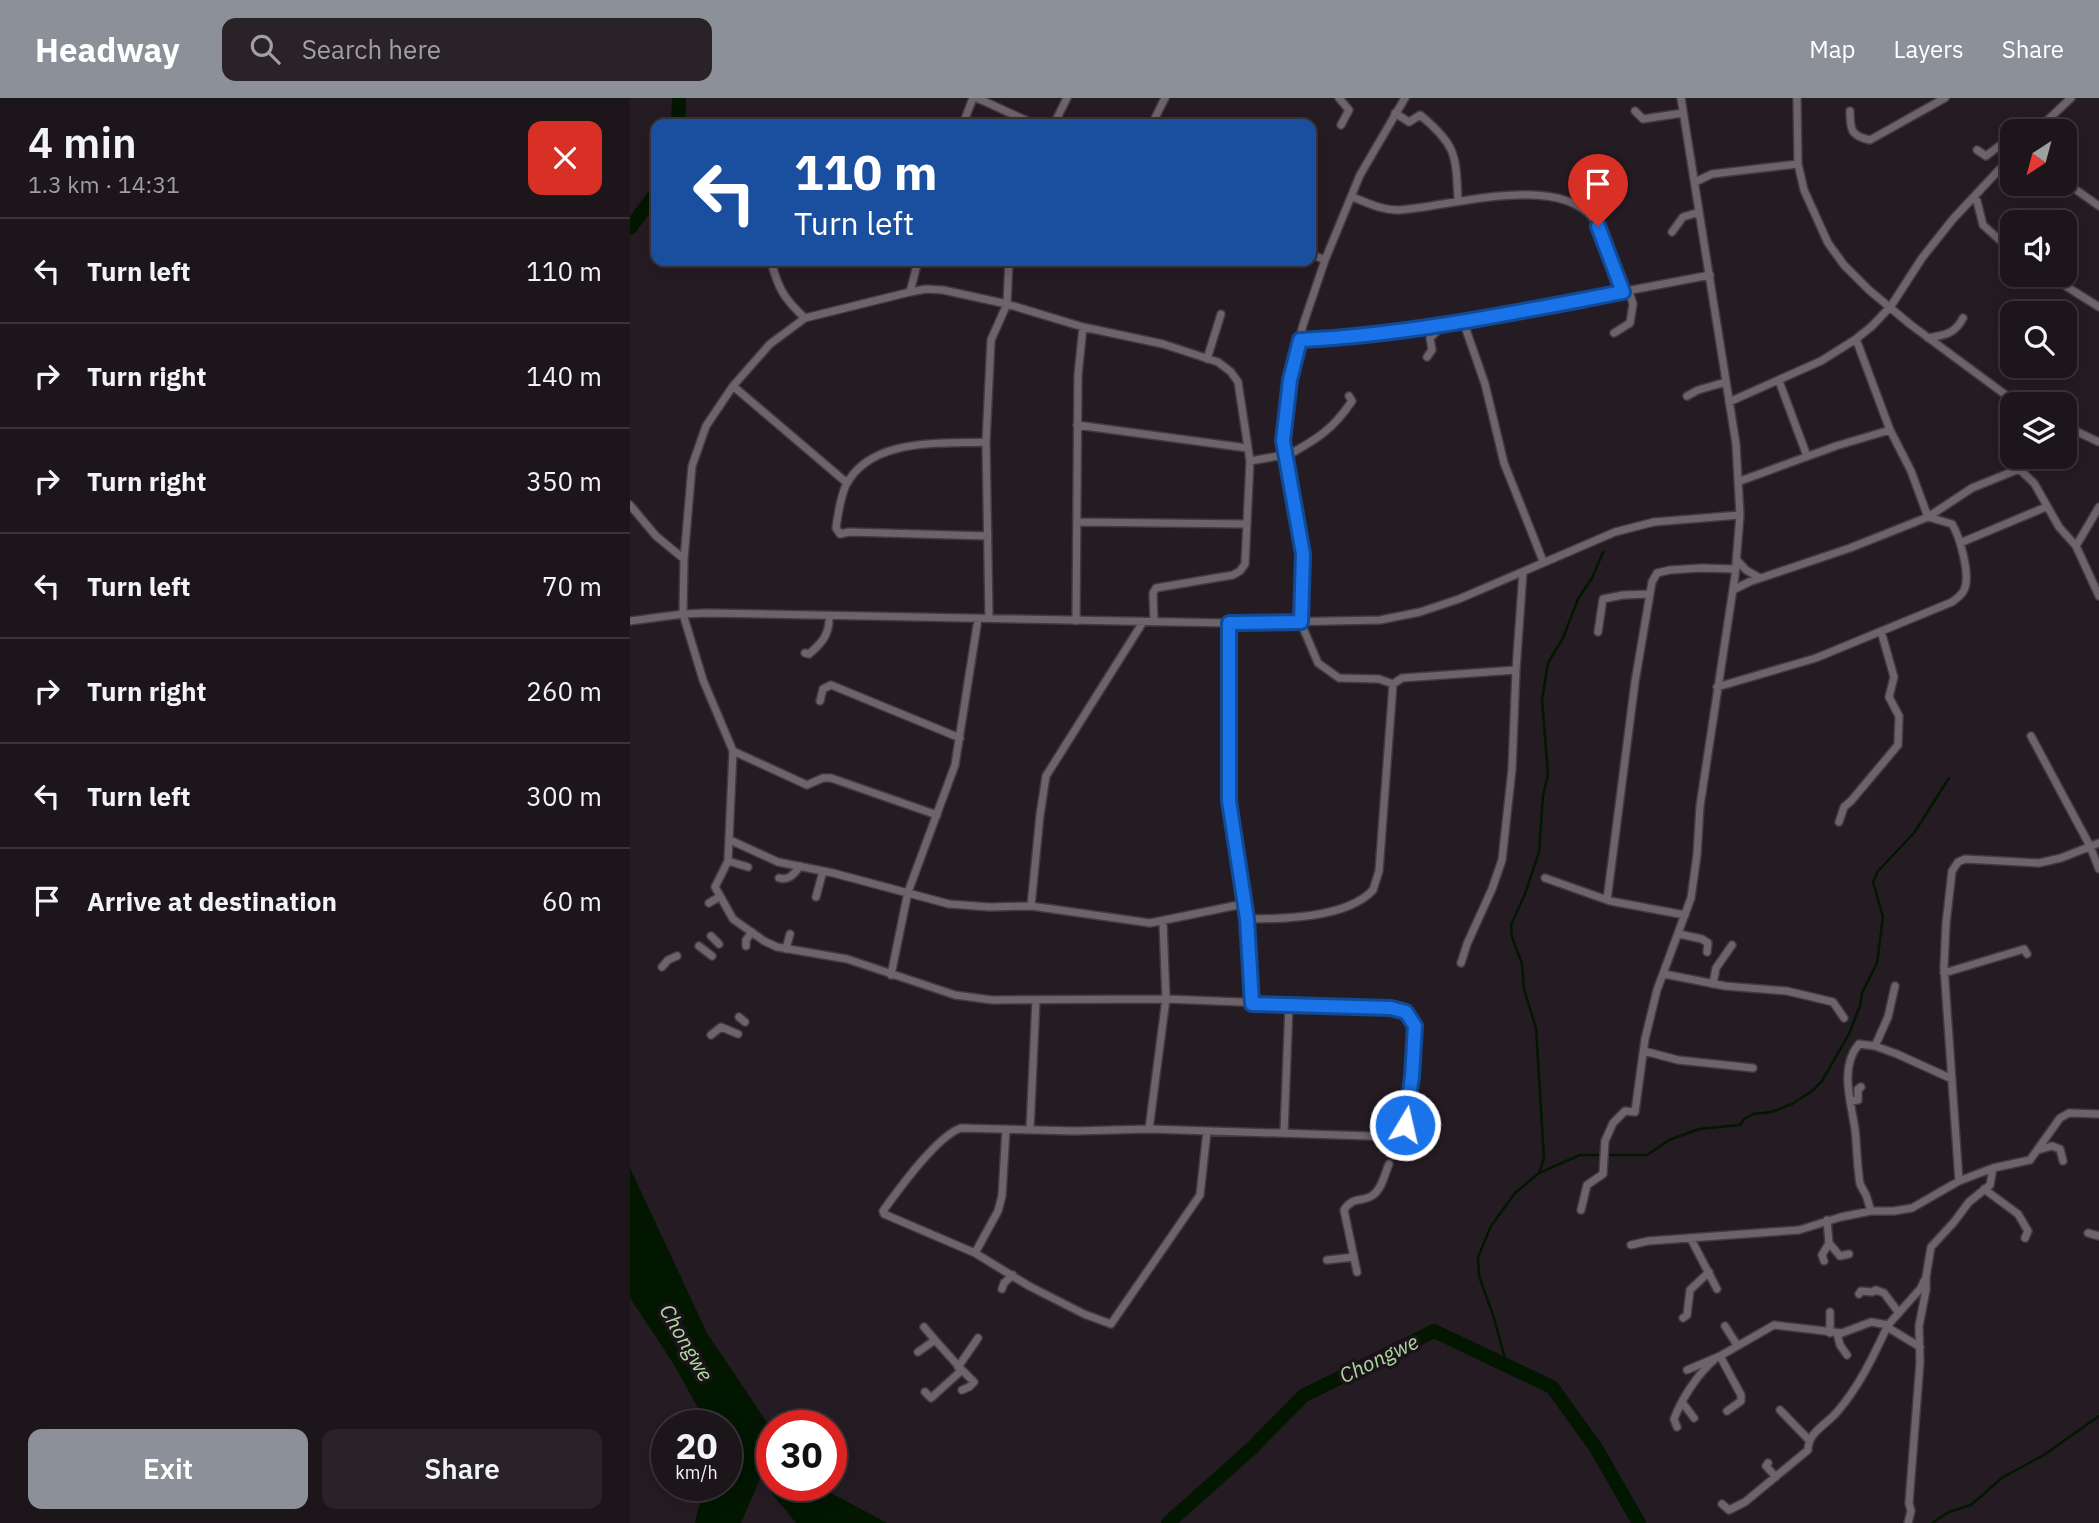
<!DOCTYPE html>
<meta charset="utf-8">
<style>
:root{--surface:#1c151a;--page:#292227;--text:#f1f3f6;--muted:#a09fa2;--line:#3a3439;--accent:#8c9099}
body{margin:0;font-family:"IBM Plex Sans",sans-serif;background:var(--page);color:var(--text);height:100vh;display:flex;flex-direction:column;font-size:26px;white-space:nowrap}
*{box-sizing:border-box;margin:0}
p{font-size:23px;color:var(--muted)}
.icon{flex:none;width:38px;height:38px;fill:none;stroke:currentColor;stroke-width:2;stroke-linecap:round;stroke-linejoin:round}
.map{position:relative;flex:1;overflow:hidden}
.panel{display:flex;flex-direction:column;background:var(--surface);width:630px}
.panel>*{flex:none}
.hud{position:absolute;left:21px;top:21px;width:665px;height:147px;border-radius:14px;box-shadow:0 4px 18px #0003,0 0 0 2px var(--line);background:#1a4fa0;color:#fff;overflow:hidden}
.needle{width:46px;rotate:216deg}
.fabs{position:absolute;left:1370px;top:21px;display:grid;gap:14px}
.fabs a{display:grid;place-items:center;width:77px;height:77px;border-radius:14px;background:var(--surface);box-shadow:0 4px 18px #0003,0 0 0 2px var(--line);font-size:35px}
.speed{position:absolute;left:21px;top:1312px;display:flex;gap:14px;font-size:35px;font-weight:700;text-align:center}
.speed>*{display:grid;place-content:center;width:91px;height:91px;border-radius:50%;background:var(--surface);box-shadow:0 4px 18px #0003,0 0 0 2px var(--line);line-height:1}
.speed small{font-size:18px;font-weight:400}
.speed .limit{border:10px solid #d22;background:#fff;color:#111}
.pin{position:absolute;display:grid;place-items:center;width:60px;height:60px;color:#fff;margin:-72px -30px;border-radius:50% 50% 50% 0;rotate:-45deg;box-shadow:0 0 7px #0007}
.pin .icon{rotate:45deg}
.me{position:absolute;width:77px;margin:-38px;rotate:9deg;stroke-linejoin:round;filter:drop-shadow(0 0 5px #0008)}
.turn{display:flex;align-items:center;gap:24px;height:147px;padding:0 28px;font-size:32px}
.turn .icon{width:91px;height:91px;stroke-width:2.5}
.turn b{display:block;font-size:49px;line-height:60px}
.round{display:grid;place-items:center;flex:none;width:74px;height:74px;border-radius:14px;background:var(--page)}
.headline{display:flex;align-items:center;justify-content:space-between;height:119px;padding:0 28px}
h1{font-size:42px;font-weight:600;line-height:52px}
.button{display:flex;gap:14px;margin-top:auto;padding:14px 28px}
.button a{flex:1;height:80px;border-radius:14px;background:var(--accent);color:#fff;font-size:28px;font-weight:600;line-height:80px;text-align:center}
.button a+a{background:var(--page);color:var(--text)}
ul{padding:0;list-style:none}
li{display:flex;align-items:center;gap:21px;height:105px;padding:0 28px;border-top:2px solid var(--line)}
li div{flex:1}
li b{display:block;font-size:26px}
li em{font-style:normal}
header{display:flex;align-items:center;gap:42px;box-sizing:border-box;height:98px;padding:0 35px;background:var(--accent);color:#fff}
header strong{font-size:33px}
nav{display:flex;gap:38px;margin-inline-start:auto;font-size:24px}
.search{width:490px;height:63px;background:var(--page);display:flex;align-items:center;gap:18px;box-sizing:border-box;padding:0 24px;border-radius:14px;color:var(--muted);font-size:26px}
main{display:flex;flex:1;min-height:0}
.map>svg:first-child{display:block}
</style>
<header>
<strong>Headway</strong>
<div class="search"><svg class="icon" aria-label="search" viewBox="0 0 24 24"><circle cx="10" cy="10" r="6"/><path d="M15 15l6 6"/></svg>Search here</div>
<nav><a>Map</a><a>Layers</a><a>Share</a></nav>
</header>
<main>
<section class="panel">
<div class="headline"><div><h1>4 min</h1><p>1.3 km · 14:31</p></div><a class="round" style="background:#d93025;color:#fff"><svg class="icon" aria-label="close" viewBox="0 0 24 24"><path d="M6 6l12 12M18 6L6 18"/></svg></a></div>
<ul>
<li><svg class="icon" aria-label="left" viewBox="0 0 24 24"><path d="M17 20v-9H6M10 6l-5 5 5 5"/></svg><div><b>Turn left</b></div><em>110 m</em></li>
<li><svg class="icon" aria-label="right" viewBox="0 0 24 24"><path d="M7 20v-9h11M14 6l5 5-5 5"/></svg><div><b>Turn right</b></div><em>140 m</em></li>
<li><svg class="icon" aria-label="right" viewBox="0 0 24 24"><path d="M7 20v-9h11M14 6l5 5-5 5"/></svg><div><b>Turn right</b></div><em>350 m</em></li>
<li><svg class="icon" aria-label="left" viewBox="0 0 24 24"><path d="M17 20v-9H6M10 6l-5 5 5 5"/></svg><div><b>Turn left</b></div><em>70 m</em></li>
<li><svg class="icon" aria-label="right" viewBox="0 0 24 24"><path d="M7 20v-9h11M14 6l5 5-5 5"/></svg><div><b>Turn right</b></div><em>260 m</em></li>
<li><svg class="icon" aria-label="left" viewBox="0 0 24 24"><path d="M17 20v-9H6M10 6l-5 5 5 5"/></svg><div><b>Turn left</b></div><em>300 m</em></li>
<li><svg class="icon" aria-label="arrive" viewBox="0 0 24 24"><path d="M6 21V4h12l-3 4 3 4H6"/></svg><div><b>Arrive at destination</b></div><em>60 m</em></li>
</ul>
<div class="button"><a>Exit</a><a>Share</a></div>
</section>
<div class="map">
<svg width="1469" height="1425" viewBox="0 0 1469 1425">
<rect width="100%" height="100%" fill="#251c23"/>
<!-- water -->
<path fill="#021600" d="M0,1070L77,1235L142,1332V1388H188L257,1425H166L130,1381L111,1425H65L68,1411L78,1388H96V1328H78L43,1265L0,1200Z"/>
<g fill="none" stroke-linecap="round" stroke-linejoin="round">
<!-- stream -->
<path stroke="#021600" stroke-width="2.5" d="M909,1075L914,1060L906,930L894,891L892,866L882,839L881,827L895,796L909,754L913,698L918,676L912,602L918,565L933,540L948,501L962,480L973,454
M877,1268L864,1220L849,1178L848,1159L861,1128L885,1095L909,1075L950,1057H1017L1039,1042L1069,1031L1110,1027L1114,1021L1123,1016L1142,1014L1162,1006L1182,993L1192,983L1219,936L1230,908L1232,895L1247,865L1253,819L1243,784L1248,773L1284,735L1319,680
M1302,1425L1319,1414L1341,1407L1373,1379L1414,1357L1469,1318"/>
<!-- river -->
<path stroke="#021600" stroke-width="14" d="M48,26L49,0
M0,130L26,95
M538,1425L621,1351L673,1298L804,1233L922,1289L966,1350L1009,1425"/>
<!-- minor casing -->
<g stroke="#413a3f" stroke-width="10">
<path id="minor" d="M347,0L404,26
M709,0L719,12L711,27
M1167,0L1168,66L1174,92L1198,145L1214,167L1239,192L1281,227L1388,306
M1005,13L1013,21L1053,15
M1220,13C1220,32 1221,38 1240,42L1315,0
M765,15L779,24L790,17C827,47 826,58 828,103
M333,26L343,0
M424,26L437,0
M522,26L535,0
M1406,33L1441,0
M1347,52L1356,58L1373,45L1382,46
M1065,84L1082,76L1168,66
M1435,84L1469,108
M722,99C736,104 753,113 769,112C819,109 924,75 962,119C976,137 985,172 993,194
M1344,100L1347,103L1353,127L1382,153
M1042,134L1053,119L1069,114
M681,156L695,162
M141,163C148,190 154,201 175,220
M1435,167L1441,156
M1418,177L1469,209
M280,194L288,163
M833,223L855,286L874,365L913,463
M984,235L1000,225L1003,206L999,193
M1298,240C1315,237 1325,236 1333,220
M1226,241L1260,332L1281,373L1298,419
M670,242L697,241L850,221L1080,177
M797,259L802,252L800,240L814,226
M577,261L591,216
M1149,283L1177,358
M103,288L217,385
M1057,298L1068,292L1096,284
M1099,304L1191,263L1226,241L1242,228L1261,208L1292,160L1323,121L1382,58
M447,327L617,350
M1435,328L1469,344
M356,344C311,346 241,339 216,387C210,400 208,416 206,430L210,436L219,434L358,438
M655,359C685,342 702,333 722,303L719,298
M620,363L654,357
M1110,383L1206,348L1260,332
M0,407L26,438L54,461
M447,424L615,426
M1330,445L1416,409
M1446,448L1469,409
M1107,462L1116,472L1130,480
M1103,492L1119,484L1220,450L1298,419L1342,390L1389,371L1404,385L1429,429L1446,448L1469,498
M359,520L356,344L361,242L377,206L379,163
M0,523L53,516L78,515L599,525L750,522L790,514L829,501L985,434L1024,424L1110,417
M446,523L448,277L453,229
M524,524L523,495L526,490L603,477L610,473L615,466L620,363L608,284L601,274L588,264L533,246L453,229L377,206L313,192L296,191L280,194L175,220L140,246L103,288L76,328L62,368L54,461L53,516L73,582L103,653L98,763L85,789L103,821L134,843L147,849L217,861L325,897L362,902L536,901L761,910L776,914C780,918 784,922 785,927C788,944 779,1024 769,1036L752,1040L740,1038L519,1031L445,1033L331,1030C307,1038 269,1091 253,1113L254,1116L345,1155L399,1188L454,1216L481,1226L570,1097L577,1033
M599,525V703L613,806L617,821
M968,534L973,501L993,497L1020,496
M175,555L179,556C192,545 200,536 199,518
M763,586L749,581L709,580L688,565L671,525L673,456L653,343L659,282L673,227L695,162L730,77L775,0
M1087,589L1186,560L1322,504C1326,501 1332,497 1334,492C1341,478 1330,439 1322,426L1298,419
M190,603L193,591L201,587L330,640
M1401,638L1460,748L1469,771
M103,653L177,687L193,680H201L307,717
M1209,724L1214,709L1221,703L1268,647L1269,618L1259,599L1264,579L1251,533
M100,742L148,764L203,775L319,806L359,809L401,808L520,825L613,806
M98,763L118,769
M149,780C159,783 165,775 170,768
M915,780L980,803L1055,817
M186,799L193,773
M977,802L1005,584L1022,484L1027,475L1040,472L1071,470L1106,471
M79,805L89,799
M401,808L410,717L416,678L513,524
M1049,836L1072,841L1078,845L1077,854
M81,838L89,846
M69,848L82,858
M116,848V842L122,834
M156,851L160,836
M831,865L837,846L862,791L872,762L882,671L886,572L893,474
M32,869L38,862L47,858
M1314,875L1394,851L1397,856
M1034,876L1095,888L1157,893L1203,904L1214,920
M261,877L278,794L325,667L348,521
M1083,886L1086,870L1102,847
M622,906L617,821C653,821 717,820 743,792L749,773L763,586L772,580L886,572
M109,919L115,924
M81,937L91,929L108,936
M1245,948L1258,919L1265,888
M1014,953L1048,962L1123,970
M1322,981L1267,956L1245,948L1229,946C1209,969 1221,1004 1225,1031C1227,1049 1227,1068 1230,1086L1236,1097L1241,1113H1264L1282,1110L1329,1083L1363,1070L1400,1062L1430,1020L1439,1015L1469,1016
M1220,1003L1228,1002V991L1231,989
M400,1031L406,902
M519,1031L536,901L533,824
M654,1035L659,907
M1408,1052L1422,1048L1430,1051L1433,1063
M1329,1083L1314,869L1316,826L1322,773L1328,764L1335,761L1409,765L1431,760L1469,745
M1354,1091L1388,1116L1398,1133L1395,1140
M951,1112L957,1087L973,1076L975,1043L983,1025L995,1013L1005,1014L1015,941L1027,892L1061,800L1067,757L1070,708L1105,478L1110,417L1106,346L1051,0
M1197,1122L1199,1145L1210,1158L1219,1156
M1458,1135L1469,1138
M1061,1141L1087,1191
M1001,1147L1018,1143L1169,1132L1211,1119L1241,1113
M345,1155L368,1113L372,1098L376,1031
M697,1162L724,1159
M1194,1163L1192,1157L1199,1145
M727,1174L714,1112C724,1097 732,1105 743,1097C752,1091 755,1075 759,1066
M372,1191L374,1185L383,1177
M1229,1196L1231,1193L1242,1194L1246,1192L1254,1195L1269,1215
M1200,1214V1235
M1053,1220L1057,1217L1060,1192L1079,1174
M1095,1228L1107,1247
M1257,1229L1290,1249
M1207,1235L1210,1247L1217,1257
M288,1254L305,1242L294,1229
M1090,1258L1111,1297V1303L1097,1313
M328,1269L348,1240
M332,1272L344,1284L339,1289L332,1292
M1057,1272L1090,1258L1144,1227L1212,1235L1241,1224L1258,1227L1291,1190L1294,1183
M295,1294L301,1300L332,1272L305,1242
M1052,1304L1064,1320
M1150,1312L1179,1342
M1047,1329L1044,1321C1052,1300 1067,1277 1084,1262
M1138,1365L1136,1368L1146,1379
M1092,1406L1099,1412L1115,1404L1178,1352C1178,1334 1196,1327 1207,1314C1229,1289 1244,1257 1258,1227
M1278,1425L1281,1413L1279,1405L1290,1264L1289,1228L1296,1192V1179L1301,1149L1324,1124L1339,1104L1360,1087L1363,1070"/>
</g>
<!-- minor -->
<use href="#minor" stroke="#6d636b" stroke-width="7"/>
</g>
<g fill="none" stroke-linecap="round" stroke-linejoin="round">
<!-- route casing -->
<g stroke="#114b97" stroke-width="18">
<path id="route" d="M775,1027L782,979L785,928L776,914L761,910L622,906L617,821L599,703V525L671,524L673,456L653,343L660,282L670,242C778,237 887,214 993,194L968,128"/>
</g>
<!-- route -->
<use href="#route" stroke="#1a73e8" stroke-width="12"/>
</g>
<g text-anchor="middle" stroke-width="7" stroke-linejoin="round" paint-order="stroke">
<!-- water labels -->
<g font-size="21" font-style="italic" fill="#aed99f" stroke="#1b1319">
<text transform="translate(56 1245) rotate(60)" y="7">Chongwe</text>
<text transform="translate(749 1261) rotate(-26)" y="7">Chongwe</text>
</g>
</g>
</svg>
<div class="fabs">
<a><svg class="needle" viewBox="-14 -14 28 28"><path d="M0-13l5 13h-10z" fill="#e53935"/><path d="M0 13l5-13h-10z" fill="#a09fa2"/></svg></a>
<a><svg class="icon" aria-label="sound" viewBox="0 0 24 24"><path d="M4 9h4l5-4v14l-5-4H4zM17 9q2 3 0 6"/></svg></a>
<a><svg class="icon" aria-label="search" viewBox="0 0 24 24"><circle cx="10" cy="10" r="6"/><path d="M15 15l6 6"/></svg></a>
<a><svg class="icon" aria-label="layers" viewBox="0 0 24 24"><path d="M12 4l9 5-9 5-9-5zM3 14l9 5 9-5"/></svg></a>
</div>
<div class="speed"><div>20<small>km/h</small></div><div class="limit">30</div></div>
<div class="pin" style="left:968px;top:128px;background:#d93025"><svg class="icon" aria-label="arrive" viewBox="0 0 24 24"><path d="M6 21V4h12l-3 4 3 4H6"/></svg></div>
<svg class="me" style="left:775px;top:1027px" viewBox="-20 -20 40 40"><circle r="17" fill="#1a73e8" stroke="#fff" stroke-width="3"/><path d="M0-11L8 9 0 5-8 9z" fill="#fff"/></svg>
<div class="hud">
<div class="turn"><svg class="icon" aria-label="left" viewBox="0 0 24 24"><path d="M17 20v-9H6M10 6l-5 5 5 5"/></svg><div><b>110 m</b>Turn left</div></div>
</div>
</div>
</main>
